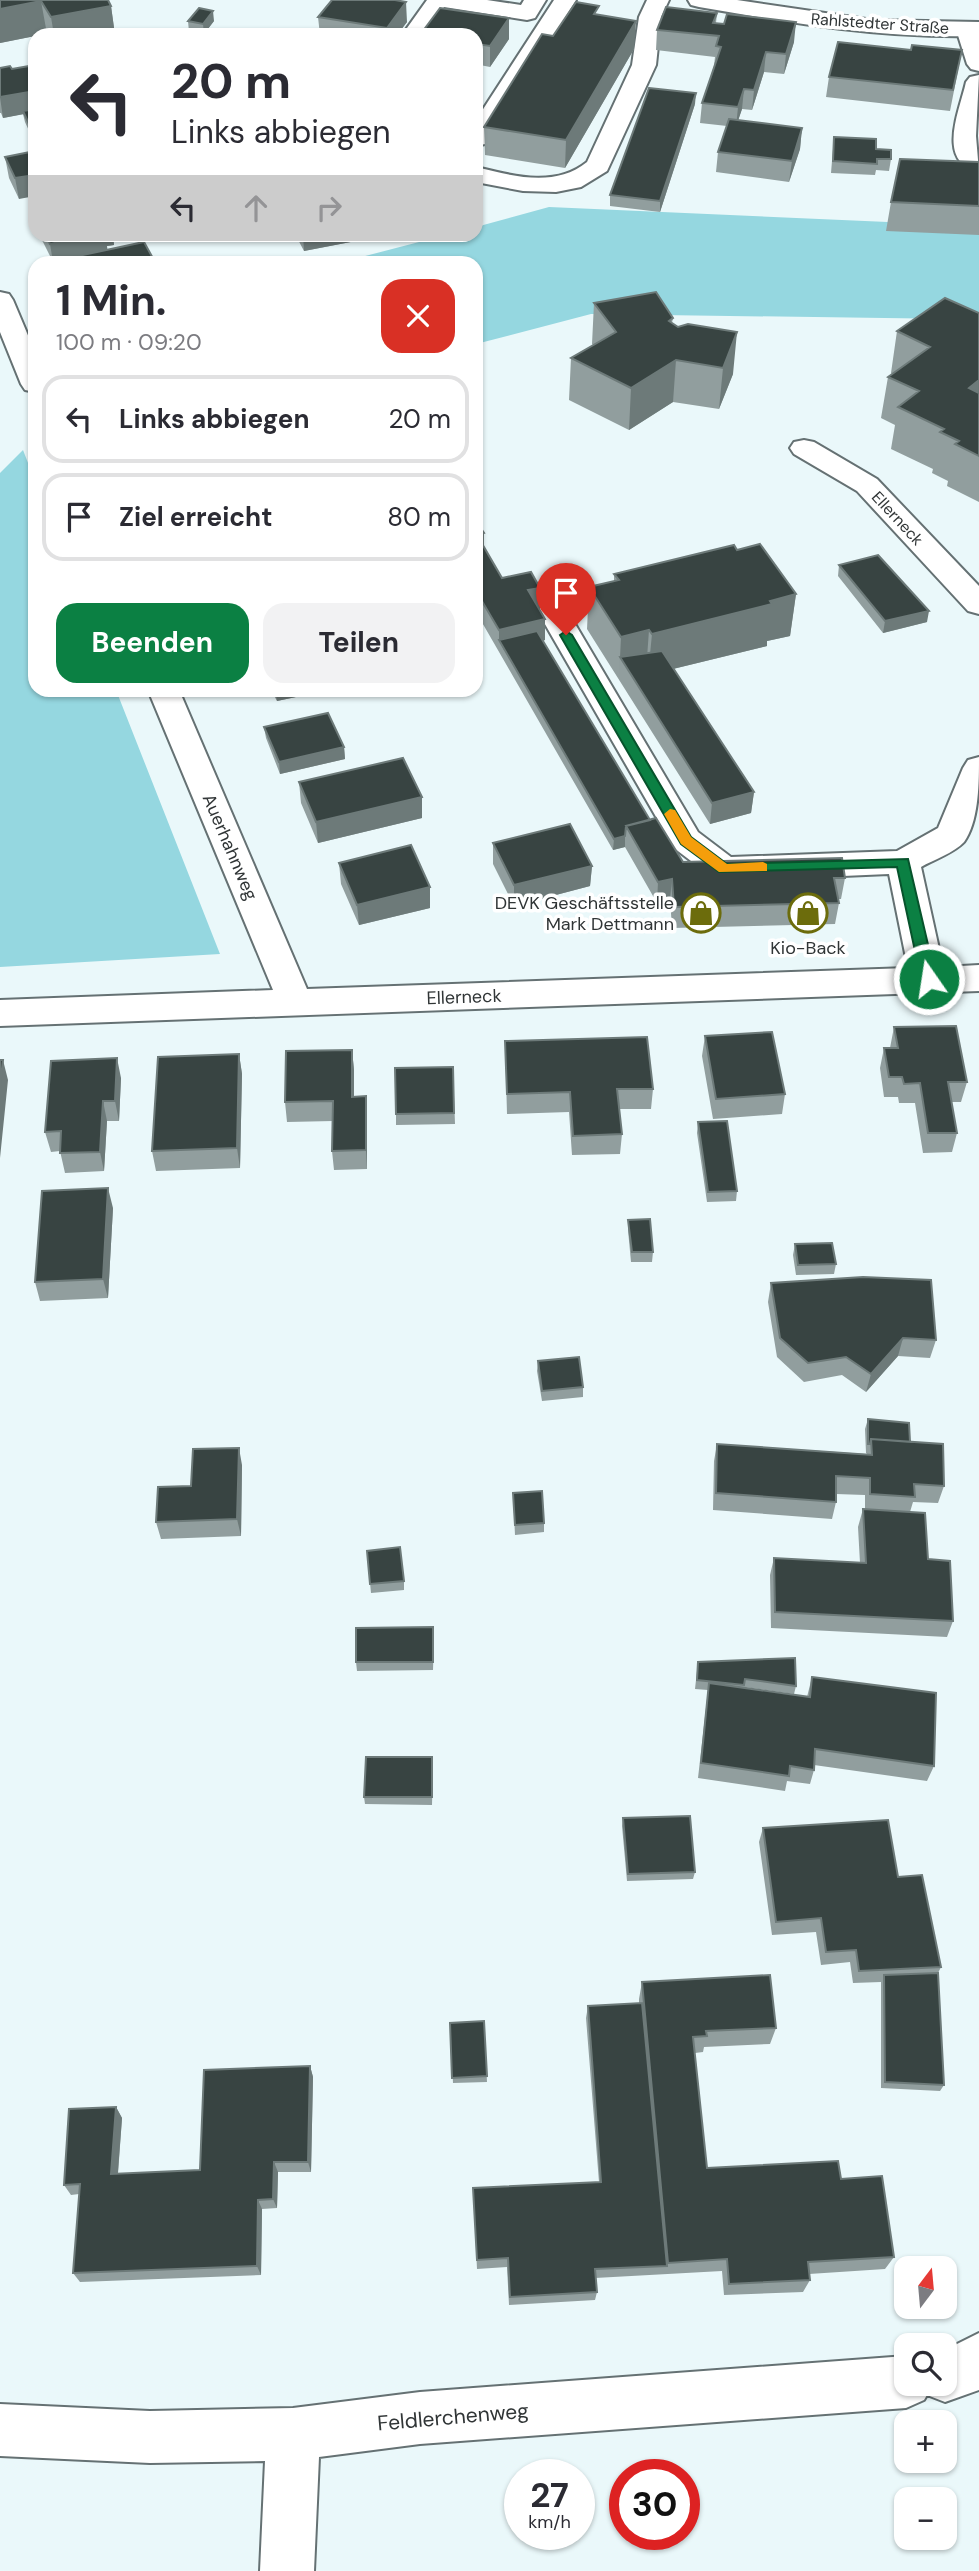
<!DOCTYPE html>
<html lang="de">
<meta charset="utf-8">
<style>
:root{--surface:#fff;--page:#f2f2f3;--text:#2b2b33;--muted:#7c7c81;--line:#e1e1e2;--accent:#0b8043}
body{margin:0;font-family:"DM Sans",sans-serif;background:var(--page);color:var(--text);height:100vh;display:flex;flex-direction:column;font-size:26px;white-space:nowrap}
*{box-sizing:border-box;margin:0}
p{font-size:23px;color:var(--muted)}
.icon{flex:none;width:38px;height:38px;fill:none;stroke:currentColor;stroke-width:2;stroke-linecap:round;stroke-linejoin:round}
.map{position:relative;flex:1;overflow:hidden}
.panel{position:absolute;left:28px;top:256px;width:455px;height:441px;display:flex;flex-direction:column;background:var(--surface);border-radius:21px;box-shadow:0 2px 5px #0004}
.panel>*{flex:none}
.guide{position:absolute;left:28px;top:28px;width:455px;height:214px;border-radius:21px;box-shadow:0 2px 5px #0004;background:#fff;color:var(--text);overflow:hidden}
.needle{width:46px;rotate:16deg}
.buttons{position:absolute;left:894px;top:2256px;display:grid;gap:14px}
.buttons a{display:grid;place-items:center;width:63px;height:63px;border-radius:14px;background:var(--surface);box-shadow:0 2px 5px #0004;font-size:35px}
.speed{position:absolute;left:504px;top:2459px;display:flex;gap:14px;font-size:35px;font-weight:700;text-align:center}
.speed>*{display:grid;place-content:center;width:91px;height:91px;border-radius:50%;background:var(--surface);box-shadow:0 2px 5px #0004;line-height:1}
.speed small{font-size:18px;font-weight:400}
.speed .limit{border:10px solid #d22;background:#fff;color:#111}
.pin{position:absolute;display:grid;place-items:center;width:60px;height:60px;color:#fff;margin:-72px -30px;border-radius:50% 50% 50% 0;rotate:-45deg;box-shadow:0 0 7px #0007}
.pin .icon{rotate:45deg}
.me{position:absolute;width:77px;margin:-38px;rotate:347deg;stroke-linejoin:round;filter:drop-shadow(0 0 5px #0008)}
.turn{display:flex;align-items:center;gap:24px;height:147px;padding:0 28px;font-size:32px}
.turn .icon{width:91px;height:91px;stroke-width:2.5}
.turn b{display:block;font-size:49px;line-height:60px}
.lanes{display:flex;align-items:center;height:66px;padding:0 28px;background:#0003;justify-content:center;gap:35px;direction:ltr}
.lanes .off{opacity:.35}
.round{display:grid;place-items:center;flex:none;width:74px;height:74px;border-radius:21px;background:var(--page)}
.summary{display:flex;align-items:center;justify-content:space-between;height:119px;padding:0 28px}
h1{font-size:42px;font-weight:700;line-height:52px}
.button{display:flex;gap:14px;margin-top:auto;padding:14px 28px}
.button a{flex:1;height:80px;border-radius:21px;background:var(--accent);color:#fff;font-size:28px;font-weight:700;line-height:80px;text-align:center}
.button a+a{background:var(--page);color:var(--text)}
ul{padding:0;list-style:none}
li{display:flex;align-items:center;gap:21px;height:88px;margin:0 14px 10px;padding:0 14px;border:4px solid var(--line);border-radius:21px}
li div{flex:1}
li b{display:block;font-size:26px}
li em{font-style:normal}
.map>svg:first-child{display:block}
</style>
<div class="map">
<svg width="979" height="2571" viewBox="0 0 979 2571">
<rect width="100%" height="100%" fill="#eaf8fa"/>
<!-- green -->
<path fill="#95d7e0" d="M549,207L979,226V335L955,319L591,314L476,344V262L346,261L446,235L476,234V227Z
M23,450L35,481V690H116L220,954L0,967V473Z"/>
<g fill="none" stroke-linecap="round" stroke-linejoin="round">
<!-- minor casing -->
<g stroke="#657173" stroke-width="4">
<path id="minor" d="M427,0H487L521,5L524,0H546L535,18L527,20L444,7L424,35H402Z
M554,0H576L488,139L485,144L476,146V120Z
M647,0H669L661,17L656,65L607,171L581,187L556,192L523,191L476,182V167C513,176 555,188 587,162L632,65L639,17Z
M967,22L975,24L979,31V71L971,69L967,64L956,29L959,24Z
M979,75L976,136L979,172C935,162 960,110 966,82L970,77Z
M0,292L9,294L13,300L35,352V392L25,390L21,384L0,332Z
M804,440L814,442L877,479L979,586V614L968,611L857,491L794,454L790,448L794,442Z
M553,602L564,605L568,612L698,832L731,857L897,851L938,828L963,768L968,760L979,757C979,783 979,821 964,842C954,853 933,860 921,867L943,967L979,965V991L0,1026V1000L273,990L148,690H179L307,989L908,968L889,874L724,881L712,877L674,848L538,612L542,605Z
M979,2333V2390L945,2402L927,2395L924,2400L906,2408L420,2444L319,2457L314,2571H260L265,2461L150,2463L0,2456V2404L150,2411L293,2408L420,2392L906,2356V2384H945V2350Z"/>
</g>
<!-- major casing -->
<g stroke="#657173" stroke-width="4">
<path id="major" d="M688,0H737L873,20L979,22V36C884,39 792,23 699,7L691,5Z"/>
</g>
<!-- minor -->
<use href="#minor" fill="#fff" fill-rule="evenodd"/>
<!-- major -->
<use href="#major" fill="#fff" fill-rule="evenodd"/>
</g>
<!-- wall -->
<path fill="#919e9e" d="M0,0L111,6L115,35H47V34L35,35V36L0,43Z
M717,13L716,23L794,42L784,74L764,72L752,110L742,109L738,120L802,128L800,149L789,182L716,172L718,152L727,126L700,123L702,103L714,66L715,57L656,50L657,30Z
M599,15L634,49L565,168L485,155L484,127L553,36Z
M318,17L407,22L397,35H320Z
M509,18V39L490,67L480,65V82L476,89V35Z
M188,21H214L204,34L189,32Z
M911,50H962L950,111L826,97L829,77Z
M35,65V144L25,122L23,114L3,118L1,113H0V68L12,69Z
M695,104L660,212L610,206V195Z
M834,137L876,149L891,159L889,171L876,170L875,175L831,173Z
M35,151L19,199L9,178L5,157Z
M979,162V235L886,231L891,202Z
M39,234H113L114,245L107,246V250L155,262H53Z
M295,234H392L304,251Z
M594,303L673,318L672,323L733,374L719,409L673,402L629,430L569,400L571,358L593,345L592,344Z
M979,313V502L947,486L948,481L932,473L933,469L891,449L895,425L881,418L888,377L892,374L891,373L897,331Z
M476,521L484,533V547L502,578L540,588L539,609L545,619V640L543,641L650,820L683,862L845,878L841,899H838L839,903L835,924L672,928L670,899L657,903L625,847L613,850L476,612Z
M737,550L796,594L790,636L767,641V646L673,669L754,792L751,813L710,824L587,629L589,587L614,581V574Z
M839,565L927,622L883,633L838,576Z
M271,690H329L277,701Z
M264,727L344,747L345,759L280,774L266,738Z
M299,782L422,818L318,843L301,803Z
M493,843L592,866L590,886L514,906L493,864Z
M339,863L430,887V908L359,925L341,884Z
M894,1027L967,1082L961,1102H951L957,1133L952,1152L923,1153L915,1103H899L898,1097H884L880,1068L884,1048H890Z
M705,1036L785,1094L782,1114L713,1119L702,1056Z
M505,1041L653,1089L651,1109H619L622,1134L620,1154L572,1155L569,1112L507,1114Z
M352,1050L354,1070V1097L366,1096L367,1116V1169L334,1170L332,1151L333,1121L287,1122L285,1102Z
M239,1054L242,1074L240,1168L156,1171L152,1151Z
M453,1067L455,1124L396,1125V1114Z
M121,1078L119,1121H107L104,1171L65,1173L60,1151L51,1152L45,1132Z
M698,1122L737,1191L736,1201L707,1202L697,1133Z
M113,1208L108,1298L40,1301L35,1282Z
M628,1220L653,1252L652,1262H631L628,1230Z
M795,1244L836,1264L834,1274L796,1275L793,1255Z
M771,1283L936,1340L930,1358L898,1356L866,1392L842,1375L804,1382L777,1357L768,1302Z
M538,1361L583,1387V1397L542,1401L537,1371Z
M868,1419L910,1442L944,1486L938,1503L913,1502L910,1512L928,1559L953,1621L947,1637L771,1628L770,1575L774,1558L860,1563L858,1527L863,1509L865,1510V1495L836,1494V1502L832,1519L713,1510L714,1461L717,1444L867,1454L866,1453L865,1429Z
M242,1465L241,1536L161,1539L156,1522L191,1486Z
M513,1493L544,1523V1532L515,1535Z
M367,1551L404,1581V1590L371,1593Z
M434,1636L433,1670L357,1671L356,1662Z
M698,1662L796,1686L794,1694L744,1687L743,1688L807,1697L812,1677L934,1766L927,1781L814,1765V1770L810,1784L787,1781L785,1791L698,1778L708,1690L695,1689Z
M433,1765L432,1805L365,1804L364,1797Z
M623,1818L695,1872L693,1879L627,1881L622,1826Z
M763,1828L898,1877L941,1967L938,1973L944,2085L940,2091L881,2088V1982L853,1983L850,1962L821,1965L816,1932L772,1935L759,1842Z
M642,1982L776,2028L770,2044L704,2047L703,2052L695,2053L707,2168L841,2179L894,2257L885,2269L809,2274L810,2280L803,2292L724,2295L722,2271L595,2278L597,2292L595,2300L509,2305L507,2267L477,2269L473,2188L599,2182L586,2018L588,2006L639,2003V1999Z
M484,2021L487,2082L453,2083L450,2023Z
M310,2066L313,2077L311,2172H278L277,2208L262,2209L261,2275L80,2282L73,2273L79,2194L71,2195L64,2185L116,2107L122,2118L118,2174L200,2170Z"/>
<!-- shaded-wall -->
<path fill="#6d7a79" d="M41,1L47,34L35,35V36L0,43V9Z
M406,2L407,22L397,35H387V28Z
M111,6L115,35H54L51,17Z
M213,11L214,21L204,34L203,24Z
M509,18V39L490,67V46Z
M636,21L634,49L565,168L566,140Z
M796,22L794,42L784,74L786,54Z
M766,52L764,72L752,110L754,90Z
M480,61V82L476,89V68Z
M744,89L742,109L736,127L738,107Z
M35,91V112L3,118L0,97Z
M696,93L695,104L660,212V201Z
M802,128L800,149L789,182L792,161Z
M35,175V196L19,199L15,178Z
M95,234H113L114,245L107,246L108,254L64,259V262H53L50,244Z
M303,234H392L304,251Z
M737,332L733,374L719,409L723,368Z
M676,360L673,402L629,430L631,388Z
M979,380V439L969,388Z
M484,533V555L477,535Z
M540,588V609L527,612L528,590Z
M796,594L790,636L767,641V646L648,675L652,634Z
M929,611L927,622L883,633L885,621Z
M545,619V640L504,650L499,640V630Z
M649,630L646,672L620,657L619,679L621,637Z
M275,690H329L277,701Z
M344,747L345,759L280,774L279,762Z
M754,792L751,813L710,824L712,803Z
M422,797V818L318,843L316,822Z
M625,836V847L613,850L614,839Z
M592,866L590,886L514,906V885Z
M672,879L670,899L657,903L658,882Z
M430,887V908L359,925L357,905Z
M352,1050L354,1070V1117L352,1097Z
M239,1054L242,1074L240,1168L237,1148Z
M117,1058L121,1078L119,1121L115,1101Z
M3,1060L8,1080L0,1158V1086Z
M366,1096L367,1116V1169L366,1150Z
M103,1101L107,1121L104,1171L100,1152Z
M108,1188L113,1208L108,1298L103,1279Z
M903,1338L898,1356L866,1392L871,1374Z
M239,1448L242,1465L241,1536L237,1519Z
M310,2066L313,2077L311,2172L308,2162Z
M116,2107L122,2118L117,2184L111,2174Z
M274,2162L278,2172L277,2208L273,2199Z
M258,2200L262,2209L261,2275L257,2266Z"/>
<!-- building -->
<path fill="#384442" stroke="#6d7a79" stroke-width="2" d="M0,0H108L111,6L51,17L41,1L0,9Z
M332,0H395L406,2L387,28L318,17Z
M576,2L599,6L594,14L636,21L566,140L484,127L542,34L553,36Z
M666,7L717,13L713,23L724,24L727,14L796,22L786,54L766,52L754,90L744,89L738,107L702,103L721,47L716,46L719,36L657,30Z
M199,8L213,11L203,24L188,21Z
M440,8L509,18L490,46L476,44V35H420Z
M838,42L911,50L912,45L962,50L953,90L829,77Z
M476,61H480L476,68Z
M35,65V91L0,97V68L10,66L12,69Z
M649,88L696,93L660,201L610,195Z
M35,109V137L23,111Z
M729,119L802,128L792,161L718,152Z
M834,137L876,139V149L891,150V159H877V164L833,161Z
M35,151V175L15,178L5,157Z
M900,159L979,162V206L891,202Z
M46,234H95L50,244Z
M144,242L155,262H66L64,259Z
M656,292L673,318L669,321L678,327L688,324L737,332L723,368L676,360L631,388L571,358L616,332L594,303Z
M945,298L979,313V380L969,388L979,393V456L955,444L959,441L940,432L944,429L898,407L919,391L888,377L930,347L897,331Z
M476,521L484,533L477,535L502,578L531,572L540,588L528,590L545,619L499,630L476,591Z
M760,544L796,594L770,601L772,604L652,634L649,630L621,637L589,587L619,580L614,574L734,545L737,550Z
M878,555L929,611L885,621L839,565Z
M537,631L650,820L626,826L625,836L614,839L499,640Z
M662,651L754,792L712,803L620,657Z
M328,713L344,747L279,762L264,727Z
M403,758L422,797L316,822L299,782Z
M656,818L683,862L842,858L845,878H834L839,903L674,907L672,879L658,882L626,826Z
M570,824L592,866L514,885L493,843Z
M411,845L430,887L357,905L339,863Z
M956,1026L967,1082H948L957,1133H928L920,1083L904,1084L902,1077H889L884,1048H898L894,1027Z
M772,1032L785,1094L716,1099L705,1036Z
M647,1037L653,1089H617L622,1134L573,1136L570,1092L507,1094L505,1041Z
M352,1050V1097L366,1096V1150L332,1151L333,1101L285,1102L286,1051Z
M239,1054L237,1148L152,1151L158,1057Z
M117,1058L115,1101H103L100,1152L60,1153L61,1131L45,1132L51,1061Z
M0,1060H3L0,1086Z
M453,1067L454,1113L396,1114L395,1068Z
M727,1121L737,1191L708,1192L698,1122Z
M108,1188L103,1279L35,1282L42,1191Z
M650,1219L653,1252H632L628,1220Z
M832,1243L836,1264L798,1265L795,1244Z
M863,1277L931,1280L936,1340L903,1338L871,1374L846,1357L808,1363L780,1338L771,1283Z
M579,1357L583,1387L542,1391L538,1361Z
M868,1419L909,1423L910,1442L871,1439L870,1444H868Z
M871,1439L943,1444L944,1486L914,1484L915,1497L870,1494V1478L836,1476V1502L716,1493L717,1444L872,1455Z
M239,1448L237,1519L156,1522L158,1487L191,1486L193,1449Z
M542,1491L544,1523L515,1525L513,1493Z
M863,1509L925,1513L928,1559L950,1561L953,1621L775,1612L774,1558L866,1563Z
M400,1547L404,1581L370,1584L367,1551Z
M433,1627V1662H356V1628Z
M795,1658L796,1686L745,1679L744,1685L697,1680L698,1662Z
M812,1677L936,1693L934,1766L815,1749L814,1770L790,1766L789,1776L701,1763L709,1683L810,1697Z
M366,1757H432V1797H364Z
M690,1816L695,1872L628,1874L623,1818Z
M888,1820L898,1877L922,1875L941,1967L859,1971L856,1950L826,1952L821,1918L776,1922L763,1828Z
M938,1973L944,2085L885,2082L884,1975Z
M770,1975L776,2028L706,2031L707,2036L693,2037L707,2168L838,2161L841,2179L882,2176L894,2257L808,2262L810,2280L729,2284L727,2259L668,2263L642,1982Z
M642,2003L667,2266L595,2269L597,2292L510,2297L508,2258L477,2260L473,2188L601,2182L588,2006Z
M484,2021L487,2076L452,2078L450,2023Z
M310,2066L308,2162H274L273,2199L258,2200L257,2266L73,2273L80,2184L64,2185L69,2109L116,2107L111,2174L200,2170L204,2070Z"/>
<!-- route -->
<path fill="#0b8043" stroke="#07532c" stroke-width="2" d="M566,631L572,635L691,837L727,864L908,859L936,979L934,983L929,984L921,979L897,867L719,872L681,844L560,635Z"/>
<!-- slow -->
<path fill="#f59e0b" d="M670,809L675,810L691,837L727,864L763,862L767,864V871L719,872L681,844L664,814Z"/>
<!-- icons -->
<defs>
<g id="shop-ring" transform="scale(2.0125)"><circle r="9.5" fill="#fff" stroke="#6c6c0c" stroke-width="1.5"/><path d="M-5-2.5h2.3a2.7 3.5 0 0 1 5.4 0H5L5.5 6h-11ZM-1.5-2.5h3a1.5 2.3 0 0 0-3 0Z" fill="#6c6c0c"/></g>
</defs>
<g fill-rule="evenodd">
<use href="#shop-ring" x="701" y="913"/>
<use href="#shop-ring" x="808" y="913"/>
</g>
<g text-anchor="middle" stroke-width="7" stroke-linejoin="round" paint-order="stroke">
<!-- far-street labels -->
<g font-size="16" fill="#303536" stroke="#fff">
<text transform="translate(880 23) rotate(4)" y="6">Rahlstedter Straße</text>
<text transform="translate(898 518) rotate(47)" y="6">Ellerneck</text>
</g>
<!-- street labels -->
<g font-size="18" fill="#303536" stroke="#fff">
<text transform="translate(230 847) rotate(67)" y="6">Auerhahnweg</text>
<text transform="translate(464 997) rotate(-2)" y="6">Ellerneck</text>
</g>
<!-- poi labels -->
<g font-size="18" fill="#303536" stroke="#fff" text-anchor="end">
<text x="674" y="909">DEVK Geschäftsstelle<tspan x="674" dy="21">Mark Dettmann</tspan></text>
<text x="808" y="954" text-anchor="middle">Kio-Back</text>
</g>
<!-- near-street labels -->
<g font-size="21" fill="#303536" stroke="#fff">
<text transform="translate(453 2417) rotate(-5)" y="7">Feldlerchenweg</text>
</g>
</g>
</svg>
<div class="buttons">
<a><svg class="needle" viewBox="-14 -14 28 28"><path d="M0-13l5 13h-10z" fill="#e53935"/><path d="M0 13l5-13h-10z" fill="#7c7c81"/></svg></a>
<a><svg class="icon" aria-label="search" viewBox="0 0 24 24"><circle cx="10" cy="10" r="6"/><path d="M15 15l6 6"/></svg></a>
<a>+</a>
<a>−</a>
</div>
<div class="speed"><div>27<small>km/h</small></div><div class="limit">30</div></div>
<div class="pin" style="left:566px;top:635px;background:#d93025"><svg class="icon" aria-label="arrive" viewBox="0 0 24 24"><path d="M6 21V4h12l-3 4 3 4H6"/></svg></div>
<svg class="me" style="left:929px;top:979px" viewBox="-20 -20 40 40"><circle r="17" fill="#0b8043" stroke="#fff" stroke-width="3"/><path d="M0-11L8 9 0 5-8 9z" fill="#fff"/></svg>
<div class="guide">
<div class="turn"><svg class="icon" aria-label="left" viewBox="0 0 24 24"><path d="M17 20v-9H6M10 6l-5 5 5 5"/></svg><div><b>20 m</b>Links abbiegen</div></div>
<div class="lanes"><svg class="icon" aria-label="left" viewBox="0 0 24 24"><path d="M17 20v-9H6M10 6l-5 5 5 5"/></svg><svg class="icon off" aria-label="ahead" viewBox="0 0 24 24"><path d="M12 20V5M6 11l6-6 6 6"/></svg><svg class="icon off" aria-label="right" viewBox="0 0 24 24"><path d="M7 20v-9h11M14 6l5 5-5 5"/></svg></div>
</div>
<section class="panel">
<div class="summary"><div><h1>1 Min.</h1><p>100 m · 09:20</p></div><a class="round" style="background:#d93025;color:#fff"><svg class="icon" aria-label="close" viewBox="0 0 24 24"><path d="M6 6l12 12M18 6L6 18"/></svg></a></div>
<ul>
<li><svg class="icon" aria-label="left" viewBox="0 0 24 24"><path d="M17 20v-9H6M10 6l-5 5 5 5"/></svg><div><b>Links abbiegen</b></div><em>20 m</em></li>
<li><svg class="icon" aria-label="arrive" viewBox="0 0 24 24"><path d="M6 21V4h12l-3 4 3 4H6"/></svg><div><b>Ziel erreicht</b></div><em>80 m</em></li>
</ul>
<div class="button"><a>Beenden</a><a>Teilen</a></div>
</section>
</div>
